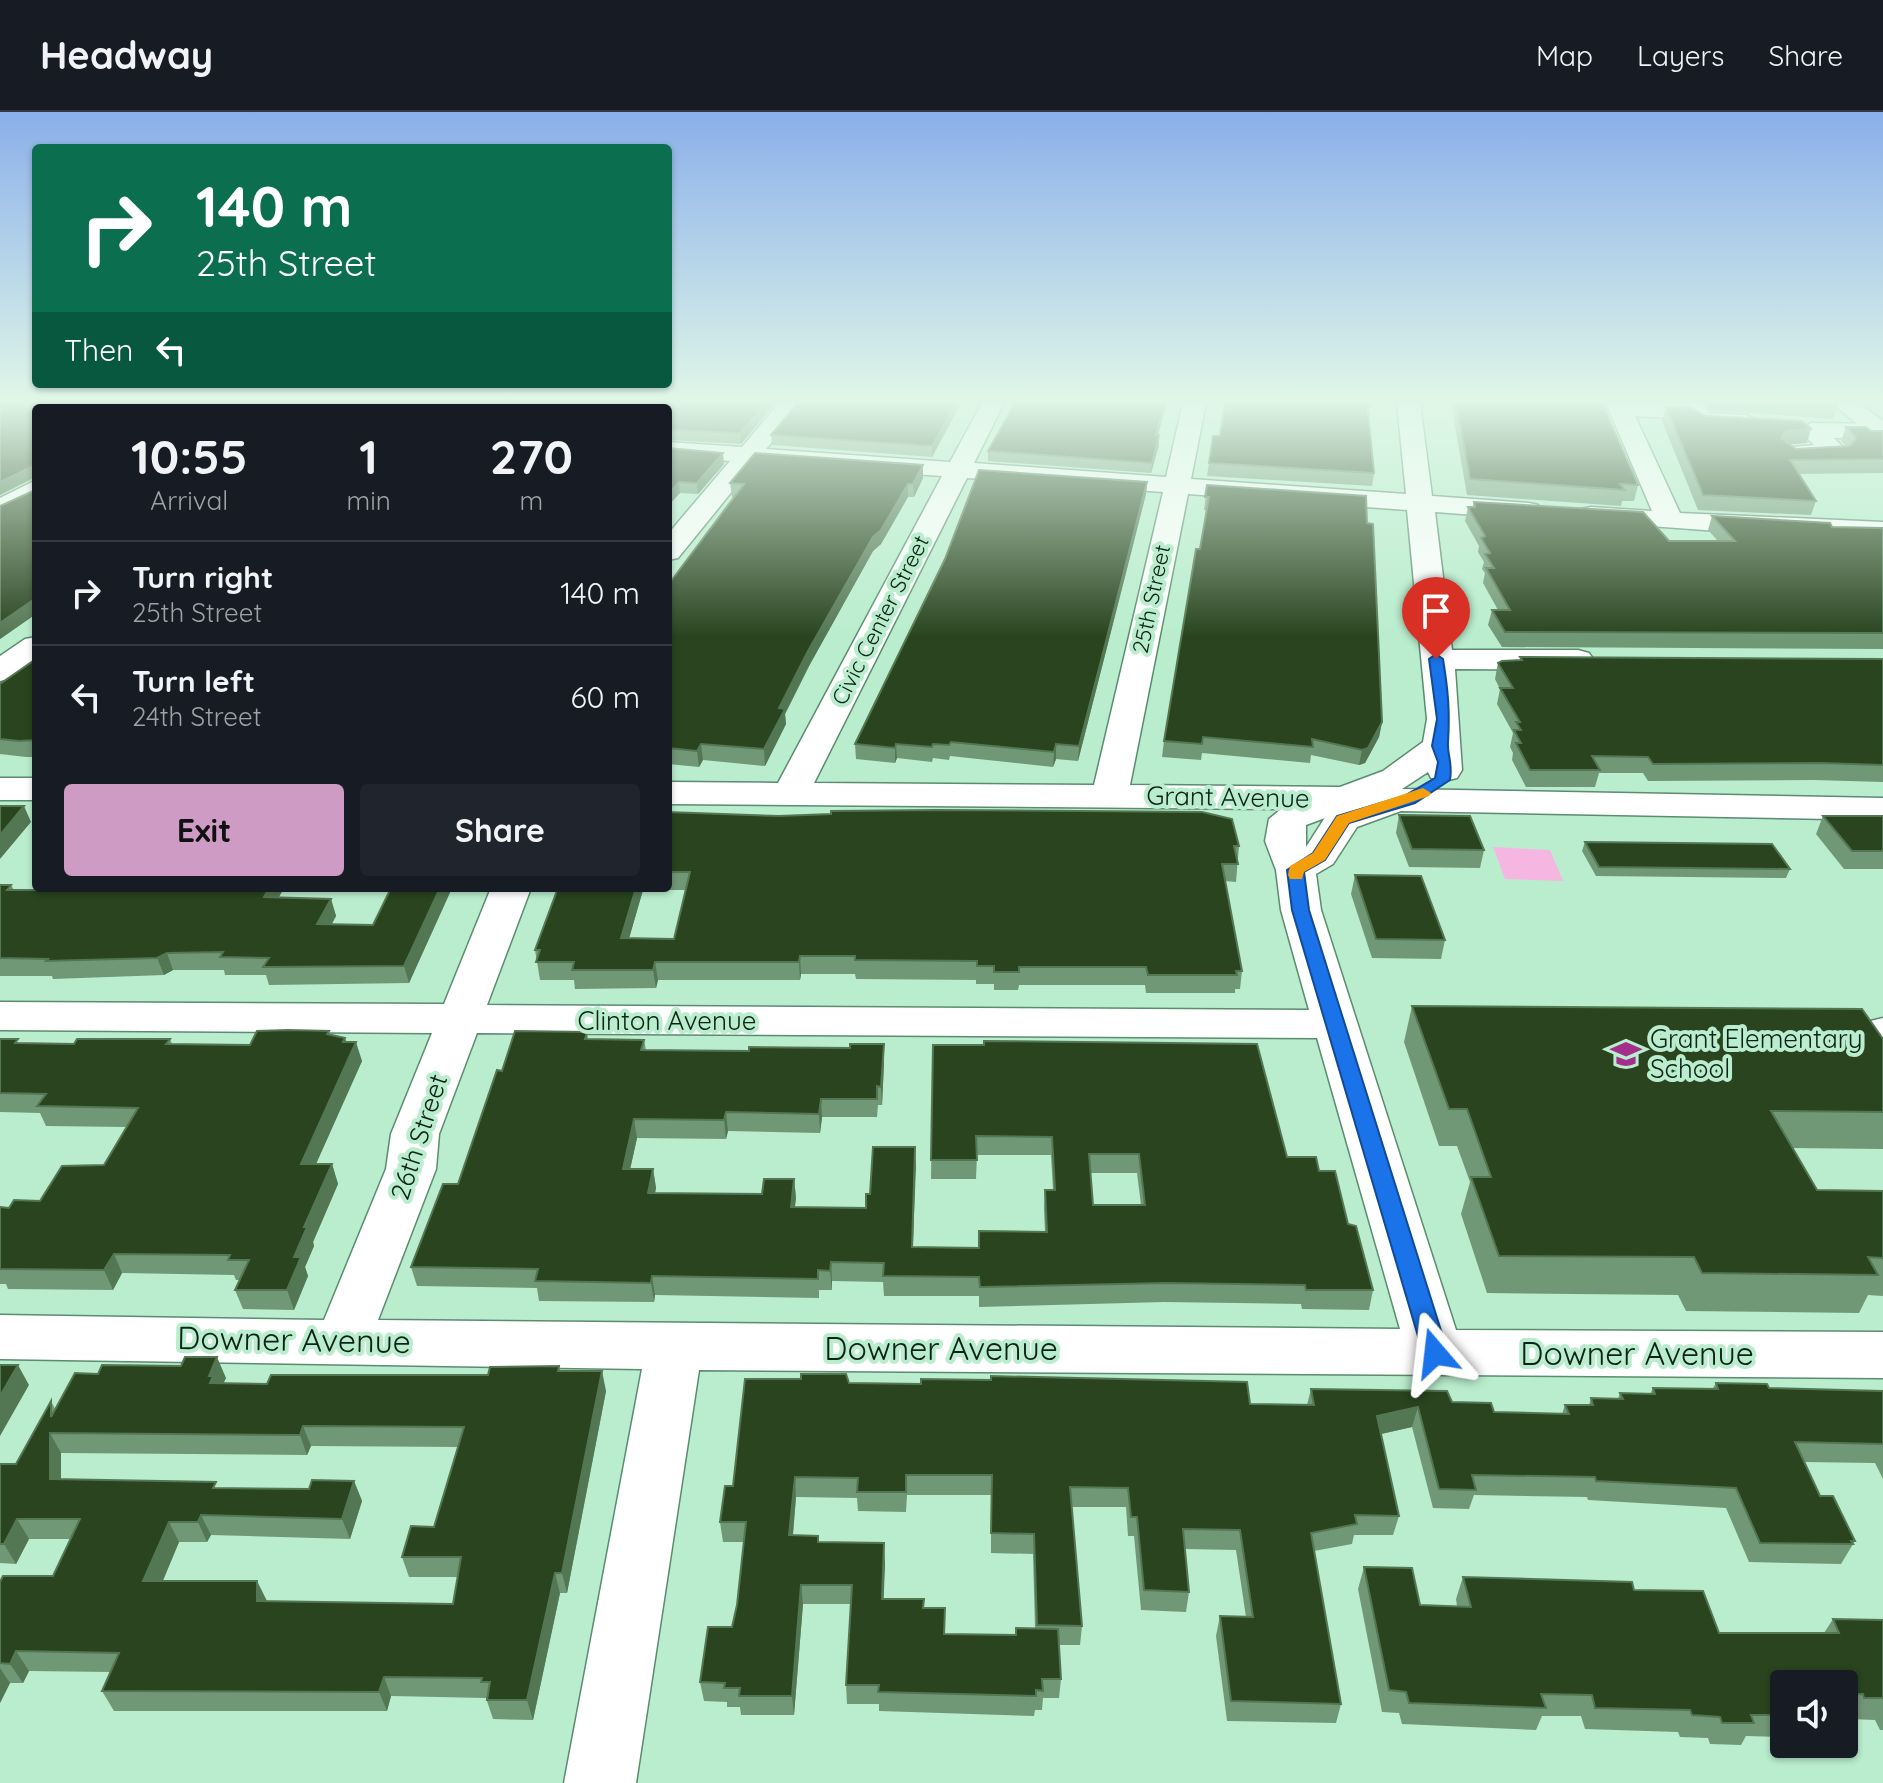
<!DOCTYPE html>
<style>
:root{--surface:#171b24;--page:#20242c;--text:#f1f3f6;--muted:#9ea1a6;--line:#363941;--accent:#ce9bc5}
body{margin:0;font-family:Quicksand,sans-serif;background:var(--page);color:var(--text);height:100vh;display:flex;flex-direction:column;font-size:30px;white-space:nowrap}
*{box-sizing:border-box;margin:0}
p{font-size:26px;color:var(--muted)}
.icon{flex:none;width:44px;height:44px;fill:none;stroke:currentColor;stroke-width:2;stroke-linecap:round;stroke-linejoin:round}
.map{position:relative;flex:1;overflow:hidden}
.panel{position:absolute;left:32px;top:292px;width:640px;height:488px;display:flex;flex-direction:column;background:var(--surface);border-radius:8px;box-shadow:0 2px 6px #0004}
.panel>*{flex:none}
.hud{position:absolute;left:32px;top:32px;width:640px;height:244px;border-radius:8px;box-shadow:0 2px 6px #0004;background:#0b6e4f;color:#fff;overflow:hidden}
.tools{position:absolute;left:1770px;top:1558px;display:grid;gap:16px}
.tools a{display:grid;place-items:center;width:88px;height:88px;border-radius:8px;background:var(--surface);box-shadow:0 2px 6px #0004;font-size:40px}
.pin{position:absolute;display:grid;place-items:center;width:68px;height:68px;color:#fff;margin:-82px -34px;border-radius:50% 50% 50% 0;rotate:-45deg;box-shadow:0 0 8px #0007}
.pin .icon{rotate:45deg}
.me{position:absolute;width:88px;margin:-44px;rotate:343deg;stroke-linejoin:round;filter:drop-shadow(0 0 6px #0008)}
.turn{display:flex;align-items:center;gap:28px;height:168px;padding:0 32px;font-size:36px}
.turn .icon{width:104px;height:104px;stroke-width:2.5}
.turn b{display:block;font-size:56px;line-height:68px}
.then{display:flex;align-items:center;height:76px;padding:0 32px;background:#0003;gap:16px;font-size:30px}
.eta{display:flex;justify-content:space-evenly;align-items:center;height:136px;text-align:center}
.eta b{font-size:48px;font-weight:700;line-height:56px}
.action{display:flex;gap:16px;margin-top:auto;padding:16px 32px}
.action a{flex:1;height:92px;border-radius:8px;background:var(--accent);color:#111;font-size:32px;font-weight:700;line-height:92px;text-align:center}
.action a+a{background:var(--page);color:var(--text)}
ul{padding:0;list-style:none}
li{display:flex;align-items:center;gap:24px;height:104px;padding:0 32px;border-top:2px solid var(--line)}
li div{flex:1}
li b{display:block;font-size:30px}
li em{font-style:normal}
header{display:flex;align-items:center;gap:48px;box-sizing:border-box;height:112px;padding:0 40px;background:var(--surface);border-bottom:2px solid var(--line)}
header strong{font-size:38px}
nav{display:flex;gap:44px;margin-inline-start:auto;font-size:28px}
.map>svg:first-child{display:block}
</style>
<header>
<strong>Headway</strong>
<nav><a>Map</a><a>Layers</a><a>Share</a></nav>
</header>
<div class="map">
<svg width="1883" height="1671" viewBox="0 0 1883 1671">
<rect width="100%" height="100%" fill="#b9edcd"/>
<!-- green -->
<path fill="#f5b7e2" d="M1493,735L1550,738L1563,769L1505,767Z"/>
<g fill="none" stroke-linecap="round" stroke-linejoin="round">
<!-- minor casing -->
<g stroke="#5a8c6f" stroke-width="3">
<path id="minor" d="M779,291H803L766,337L950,350L982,291H1004L974,351L1166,365L1183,291H1206L1191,367L1406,382L1397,291H1420L1432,384L1529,391L1538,393L1542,399L1538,405L1529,407L1435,400L1452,538H1578L1589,541L1594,548L1589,555L1578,558L1455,557L1462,658L1457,666L1444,669L1431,666L1428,660L1402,677L1883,686V708L1401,699L1357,715L1333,752L1316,762L1321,798L1456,1218L1883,1220V1266L699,1258L636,1671H564L642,1257L0,1247V1203L324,1208L386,1057L391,1022L432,921L0,918V890L444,892L491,776H531L487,893L1309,898L1281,798L1276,758L1265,729L1269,707L1281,697L668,692V670L778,671L942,364L755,351L678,446L668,448V422L730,349L668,344V330L742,335ZM967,366L1163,380L1094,673L814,671ZM1188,382L1407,398L1427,607L1423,630L1383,659L1340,675L1130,673ZM1325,706L1324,707L1306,735V713ZM477,921L1317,926L1400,1217L378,1208L436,1057L439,1022Z
M1606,291H1703L1710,301L1747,303L1759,310L1747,317L1701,315L1689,307L1635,304L1680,401L1883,410V426L1788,424L1581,409L1578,403L1581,397L1591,395L1652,399Z
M1811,311L1880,312L1883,325L1834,326L1848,340L1836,347L1782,346L1779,341L1782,336L1814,333L1799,318Z
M36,368V387L0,405V386Z
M36,525V549L11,566L0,569V544L25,527Z
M0,666H36V688H0Z
M1883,906V958L1867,954L1851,922L1858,912Z"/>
</g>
<!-- major casing -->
<g stroke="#5a8c6f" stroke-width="3">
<path id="major" d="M1832,291H1859L1883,309V329L1874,326Z"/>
</g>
<!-- minor -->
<use href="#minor" fill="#fff" fill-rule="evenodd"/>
<!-- major -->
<use href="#major" fill="#fff" fill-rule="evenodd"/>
</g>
<!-- wall -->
<path fill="#719876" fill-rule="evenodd" d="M0,291H775L741,332L668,328V296H36V502L0,527V394L33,379L34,366L0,383Z
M798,291H961L932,345L772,333L771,323Z
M1015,291H1167L1158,323H1159V333L1151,361L988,349V339Z
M1225,291H1372L1371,296H1368L1374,361L1372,374L1207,364L1209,351L1220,324Z
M1451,291H1602L1638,373L1634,389H1622L1621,394L1467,383Z
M1705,291H1836L1838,292L1833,307L1711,298Z
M1666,295L1807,331L1790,332L1796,337L1846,334L1841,329L1846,315L1871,319H1883V361L1799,362L1816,389L1811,403L1698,398L1662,309Z
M668,336L724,352L698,382L680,381Z
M923,353V366L914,385H908L881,432L873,439L809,554L785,602L786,612L765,654L703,648L699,655L668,652V473L735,385H732L730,371Z
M1147,370L1146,382L1078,649L1056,647L1053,655L950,644L949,648L933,646L932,650L897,646L895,651L856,647L855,632Z
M1207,373L1367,411L1382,610L1379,625L1365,651L1359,653L1311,643L1310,651L1202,641L1201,648L1162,645L1164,629L1207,398H1204Z
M1474,390L1669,429H1718L1708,418L1712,404L1832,415L1883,416V537L1502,535L1488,513L1492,498H1498L1483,471L1485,461L1482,457L1484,450L1478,440L1479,434L1465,409L1468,395H1473Z
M1520,545L1883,547V670L1814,668L1648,669L1643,661H1599L1595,675H1526L1512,648L1513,641L1510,635L1513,621L1497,592L1500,577L1495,567L1498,551L1520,548Z
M36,547V645H26L0,642V572Z
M668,700L1239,734L1236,770L1225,769L1242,859L1240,877H1235V881H1146L1145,873H1019L1018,878H994V872H976V868L856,867L855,862H801L800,868H658L656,876L575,877L574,868H540L535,838L558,776H668ZM643,778H686L674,827L629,826Z
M1399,703L1484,738L1480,756L1409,755L1396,721Z
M1823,704H1883V757H1844L1816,722Z
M1585,730L1790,757L1786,766L1596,764L1582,739Z
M1355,763L1445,828L1441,847L1372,846L1351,782Z
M0,773H11L14,778H94L96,776H284L279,785L331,787L336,804L332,812L373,813L391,776H452L409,871L269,873L266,863H225L224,858H173L164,863L53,867L52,864H0Z
M1412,894L1883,927V1037L1793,1036L1817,1078L1883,1079V1184L1868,1183L1859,1201L1686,1199L1678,1183L1487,1181L1461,1102L1470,1070L1457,1034H1439L1404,930Z
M329,919L330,922L347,930L362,949L316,1052H332L338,1072L313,1130L314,1134L305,1155L308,1164L294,1198L243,1197L235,1178L240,1168H236L234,1163L122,1161L113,1178L8,1177L6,1172H0V1095L9,1096L40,1089L104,1053L127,1015L46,1014L40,1001L0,1000V927L20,931L74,932L170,927L172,932L250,933Z
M587,920L588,927L644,928L646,938L884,951L882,993H878L877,1005H822L820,1021L728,1019L726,1027L637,1026L630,1057H653L656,1076L655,1081L762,1082L794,1067L796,1086L795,1095L866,1096L870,1082L915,1035L913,1135L979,1136L1045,1120L1044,1097L1045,1078H1053L1051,1043H977L976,1067H931L933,933L1287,1045L1319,1059L1348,1112L1373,1178L1369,1198L1302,1197L1301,1192L1164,1190L979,1195V1184H884L883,1170L832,1169V1178H819V1186L655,1183L654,1190L539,1189L537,1176L417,1174L411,1155L458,1072L502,959ZM1090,1061H1137L1141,1093H1093Z
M559,1254L560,1259L606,1279L567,1481H560L533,1608L493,1607L486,1586L391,1584L387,1599H114L102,1579L110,1560L29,1559L23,1571H10L0,1591V1470L53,1464L70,1427H29L16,1452L0,1451V1352H16L51,1289L55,1297L226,1266L223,1271L267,1272L488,1263ZM311,1334L458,1335L434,1415L402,1445L409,1465H458L453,1492L267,1489L163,1469L179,1430H207L211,1423L350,1427L362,1389L354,1369L309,1377L218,1376L61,1367V1341L307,1343Z
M849,1271L1250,1292L1307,1293L1311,1277L1452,1290L1494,1300L1562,1302L1565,1293H1589L1591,1286L1618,1287L1620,1281L1650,1282L1653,1276H1713L1716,1271L1769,1276L1883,1279V1367L1875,1351L1804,1350L1820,1384L1855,1429L1853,1432L1841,1452L1749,1450L1726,1396L1588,1388L1587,1385L1474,1383L1469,1397L1433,1396L1412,1315L1381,1322L1399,1404L1393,1423H1354L1352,1432L1314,1439L1341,1592L1336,1611L1227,1609L1216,1524L1220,1504L1246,1505L1236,1438L1185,1437L1189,1480L1186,1500L1141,1498L1134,1424H1128L1126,1395H1072L1082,1514L1080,1533H1058L1061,1567L1059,1586H1043L1042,1598H1035L1034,1604L879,1599V1592H847L846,1573L851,1492H803L794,1603H741L740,1595H727V1590L704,1589L700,1570L732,1515L737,1493L744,1430H723L720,1410L733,1374ZM907,1383H991V1441L1033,1442L1035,1516L1016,1523L944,1522L924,1496L883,1487L885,1451L793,1424L796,1385L857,1386L858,1399L906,1400Z
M1364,1455L1420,1493L1457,1494L1456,1487L1463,1465L1634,1478L1719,1521H1824L1833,1507L1883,1508V1618H1880L1875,1608L1850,1607L1848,1604H1844V1572H1784V1625L1746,1624L1741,1633L1710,1632L1708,1626L1680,1625L1678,1620L1585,1617L1581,1604H1542L1536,1618L1402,1612L1399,1601L1382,1600L1358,1477Z"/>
<!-- shaded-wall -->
<path fill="#547753" d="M766,291H775L741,332L740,321Z
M956,291H961L932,345V334Z
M1165,291H1167L1155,332L1156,323Z
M1811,317L1807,331L1782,333L1781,326L1786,319Z
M1159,323V333L1151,361L1152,351Z
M723,341L724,352L698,382L697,371Z
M923,353V366L914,385L913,372Z
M31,355L35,365L0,383V370Z
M679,370L680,381L668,394V382Z
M1147,370L1146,382L1078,649L1079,634Z
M908,372V385L881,432L873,439L809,554L785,602L786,612L765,654L764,637L779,596L808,539L873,425Z
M36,486V502L0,527V511Z
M1382,610L1379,625L1365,651L1359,653L1362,638Z
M701,632L703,648L699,655L697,639Z
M896,632L897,646L895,651V636Z
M1056,632V647L1053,655L1054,640Z
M24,694L31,710L0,747V723Z
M269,776H284L269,802L264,785Z
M440,776H452L409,871L404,854Z
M636,776H643V778L624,844L621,826Z
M331,787L336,804L322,829L317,812Z
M167,841L173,858L164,863L157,846Z
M800,844L801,862L800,868L799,850Z
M655,850L658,868L656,876L653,858Z
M345,926L351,943L356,930L362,949L307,1072L301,1052Z
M884,932V951L882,993L881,975Z
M821,987L822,1005L820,1021L819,1002Z
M726,1000L728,1019L726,1027L724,1008Z
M634,1007L637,1026L626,1076L623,1057Z
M915,1035L916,1054L912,1154V1135Z
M332,1052L338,1072L313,1130L314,1134L305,1155L308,1164L294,1198L287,1178L294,1145L304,1115Z
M653,1057L656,1076L651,1100L648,1081Z
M794,1067L796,1086L792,1114L791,1095Z
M114,1142L122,1161L113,1178L104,1158Z
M831,1150L832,1169V1178L830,1159Z
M652,1164L655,1183L654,1190L651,1171Z
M217,1245L226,1266L220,1279L210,1271L209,1264Z
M18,1253L29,1273L0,1324V1284Z
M602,1259L606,1279L567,1481L562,1461Z
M1418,1295L1412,1315L1372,1324L1377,1304Z
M303,1314L311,1334L307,1343L300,1323Z
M50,1321L61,1341V1387L50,1367Z
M795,1365L796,1385L791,1443L789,1423Z
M354,1369L362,1389L350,1427L342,1407Z
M201,1403L211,1423L207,1430L198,1410Z
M17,1407L29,1427L16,1452L4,1432Z
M169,1410L179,1430L154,1489L143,1469Z
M884,1431L885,1451L883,1506L882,1487Z
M555,1461L560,1481L533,1608L527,1588Z
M257,1469L267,1489H257Z
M801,1473L803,1492L794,1603L792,1584Z
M16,1539L29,1559L23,1571L10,1552Z
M0,1556L10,1571L0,1591Z
M384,1565L391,1584L387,1599L379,1580Z"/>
<!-- building -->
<path fill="#29441f" stroke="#547753" stroke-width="2" fill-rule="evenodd" d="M0,291H766L740,321L668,318V296H36V486L0,511V394L33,379L35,355H31L0,370Z
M798,291H956L932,334L771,323Z
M1015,291H1165L1156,323H1159L1152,351L988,339Z
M1225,291H1367L1374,361L1209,351L1213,324H1220Z
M1456,291H1602L1638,373L1620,372L1625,378L1470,367Z
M1666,295L1692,296L1705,304L1802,309L1811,317L1786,319L1781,326L1796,337L1850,334L1856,326L1846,315H1866L1871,319H1883V347L1790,348L1816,389L1703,383Z
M668,336L723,341L697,371L679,370L668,382Z
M755,341L923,353L913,372H908L881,418L873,425L808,539L779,596L785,597L764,637L701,632L697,639L668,636V473L744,372L730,371Z
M979,358L1147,370L1079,634L1056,632L1054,640L951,630L949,633L933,632L932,635L896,632L895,636L855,632L945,447Z
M1207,373L1366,384L1367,411L1373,412L1382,610L1368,636L1362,638L1312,627L1313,635L1203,625L1202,632L1164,629L1196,437H1200L1209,385H1205Z
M1474,390L1643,400L1669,429H1735L1712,404L1830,411L1832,415L1883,416V521L1505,520L1492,498H1510L1486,456H1494L1485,442L1490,441L1481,426L1485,424L1468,395H1475Z
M1520,545L1883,547V653L1821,651L1653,652L1648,645L1592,644L1600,658H1530L1516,631H1521L1514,618H1521L1516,610H1520L1500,576H1513L1498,551L1502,549L1522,548Z
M36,547V628L19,629L0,627V572Z
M0,694H24L0,723Z
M937,698L1202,700L1232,707L1239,734H1234L1238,752H1222L1242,859H1236L1237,863H1148L1146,855H1019V860H994V854H977V849L855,848V844H800L799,850H655L653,858H572L574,850H536L540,838H535L558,776H636L621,826L674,827L690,760H668V700L779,704L831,702V699Z
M1399,703L1470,704L1484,738L1412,737Z
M1823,704H1883V739H1852Z
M1585,730L1772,732L1790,757L1599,755Z
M1355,763L1421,764L1445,828L1376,827Z
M0,773H11L7,778H94L96,776H269L264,785L331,787L317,812L373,813L391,776H440L404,854L263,855L269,846L220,845L223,840L167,841L157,846L46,849L48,847L0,846Z
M1412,894L1862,897L1883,927V1000L1771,999L1817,1078L1883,1079V1146L1868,1145L1878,1163L1702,1161L1694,1145L1499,1144L1471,1065H1491L1467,997H1449Z
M288,918L329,919L327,922L345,926L343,930H356L301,1052H332L304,1115H307L294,1145H301L287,1178H235L249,1148H228L230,1143L114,1142L104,1158L0,1157V1095L9,1096L14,1088L40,1089L62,1054L104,1053L138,996L37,994L46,982L0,981V927H18L15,931L74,932L77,927H170L166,932L250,933L257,919Z
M515,919L587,920L585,927L644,928L641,938L749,939V935L850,936V932H884L881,975L877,974V987H821L819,1002L726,1000L724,1008L634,1007L623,1057H653L648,1081L762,1082L764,1067H794L791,1095L866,1096V1082H870L873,1035H915L912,1135L979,1136V1119L1047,1120L1045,1078H1055L1052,1025L976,1024L977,1048H931L933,933H984V929L1257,932L1287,1045H1316L1319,1059H1335L1348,1112L1356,1114L1373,1178H1306L1305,1173L1166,1171L980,1175L979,1165L883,1164L884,1151L831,1150L830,1159L818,1158V1167L652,1164L651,1171L535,1169L538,1157L411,1155L443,1072H458L497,958L502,959ZM1089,1042H1139L1145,1093H1093Z
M185,1245H217L209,1264H213L210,1271L267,1272L271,1263H488L490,1255L559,1254L558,1259H602L562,1461H555L527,1588H487L490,1570H481L482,1566L384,1565L379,1580L102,1579L119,1541L16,1539L10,1552L0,1551V1470L3,1464H53L80,1407H17L4,1432H0V1352H16L51,1289V1305L75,1261L98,1262L102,1253L181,1254ZM303,1314L464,1315L434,1415L411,1414L402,1445H461L453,1492L257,1489V1469H143L169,1410H198L201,1403L342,1407L354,1369L312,1368L309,1377L213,1376L216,1370L50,1367V1321L300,1323Z
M0,1253H18L0,1284Z
M801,1262H846L849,1271L921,1272V1267L991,1268V1264L1247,1270L1250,1292L1314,1293L1311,1277L1447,1279L1452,1290L1491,1291L1494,1300L1569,1302L1565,1293H1593L1591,1286L1623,1287L1620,1281L1655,1282L1653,1276L1718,1277L1716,1271L1767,1272L1769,1276L1883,1279V1332L1795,1330L1820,1384H1833L1855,1429H1851L1853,1432L1760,1431L1736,1376L1596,1369L1595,1365L1472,1363L1476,1378L1439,1377L1418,1295L1377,1304L1399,1404L1355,1403L1357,1412L1311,1421L1341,1592L1231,1589L1220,1504L1253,1505L1240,1418L1183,1417L1189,1480L1144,1478L1137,1405H1131L1128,1376L1070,1375L1082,1514L1037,1513L1034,1422L991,1421L992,1363H906V1380H857L858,1366L795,1365L789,1423L818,1424V1430L884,1431L882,1487H924L923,1496H945L944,1522L1016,1523V1516L1058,1517L1061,1567H1042L1043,1579L1036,1578V1584L878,1580L879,1573H846L852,1473H801L792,1584H739L740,1576H724L725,1571L700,1570L708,1515H732L737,1493L746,1410H720L725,1374H733L745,1267H801Z
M1364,1455L1412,1456L1420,1493L1471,1495L1463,1465L1632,1470L1634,1478L1703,1479L1719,1521H1839L1833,1507L1883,1508V1586H1864L1863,1582H1844V1572H1784V1603H1751L1754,1611H1722L1720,1605L1692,1603L1690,1598L1595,1596L1592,1583L1541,1582L1546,1596L1409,1591L1406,1580L1389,1578Z"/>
<!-- sky -->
<linearGradient id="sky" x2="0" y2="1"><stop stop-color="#8aafea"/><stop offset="0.55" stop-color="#e0f7e8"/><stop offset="1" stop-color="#e0f7e8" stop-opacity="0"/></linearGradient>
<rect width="1883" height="525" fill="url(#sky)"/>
<!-- route -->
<path fill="#1a73e8" stroke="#114b97" stroke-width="2" d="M1436,542L1443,547C1448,578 1450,599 1448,630C1447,643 1453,651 1450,668L1415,691L1349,711L1325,748L1304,760L1309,798L1448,1241L1444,1248L1435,1251L1427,1248L1423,1241L1292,798L1287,758L1313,741L1337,704L1404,684L1435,666L1438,650L1432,634L1437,607L1429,547Z"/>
<!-- slow -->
<path fill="#f59e0b" d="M1423,676L1431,681L1429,684L1349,711L1325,748L1304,760L1302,767H1290L1288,763L1290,754L1313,741L1337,704Z"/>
<!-- icons -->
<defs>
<g id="school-bare" transform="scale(2.4)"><path d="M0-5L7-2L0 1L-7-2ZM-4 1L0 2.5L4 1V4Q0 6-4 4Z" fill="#a32f8a" stroke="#b9edcd" stroke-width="2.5" paint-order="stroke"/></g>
</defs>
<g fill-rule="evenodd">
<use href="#school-bare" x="1626" y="942"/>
</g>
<g text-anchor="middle" stroke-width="8" stroke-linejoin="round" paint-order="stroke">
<!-- far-street labels -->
<g font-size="22" fill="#0e2217" stroke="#b9edcd">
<text transform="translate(1151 487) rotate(-78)" y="8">25th Street</text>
<text transform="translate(880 508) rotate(-63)" y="8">Civic Center Street</text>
</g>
<!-- street labels -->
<g font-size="26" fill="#0e2217" stroke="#b9edcd">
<text transform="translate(1228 685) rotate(1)" y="9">Grant Avenue</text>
<text x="667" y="918">Clinton Avenue</text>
<text transform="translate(419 1025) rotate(-72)" y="9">26th Street</text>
</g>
<!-- poi labels -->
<g font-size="26" fill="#0e2217" stroke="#b9edcd" text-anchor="start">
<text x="1650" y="936">Grant Elementary<tspan x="1650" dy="30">School</tspan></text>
</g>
<!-- near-street labels -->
<g font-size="32" fill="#0e2217" stroke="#b9edcd">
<text transform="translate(294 1228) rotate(1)" y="11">Downer Avenue</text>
<text x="941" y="1248">Downer Avenue</text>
<text x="1637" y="1253">Downer Avenue</text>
</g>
</g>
</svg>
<div class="tools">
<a><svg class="icon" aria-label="sound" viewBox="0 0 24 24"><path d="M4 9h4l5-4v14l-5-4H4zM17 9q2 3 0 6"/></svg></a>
</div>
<div class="pin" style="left:1436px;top:547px;background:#d93025"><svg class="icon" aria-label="arrive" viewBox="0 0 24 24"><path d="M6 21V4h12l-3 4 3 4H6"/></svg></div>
<svg class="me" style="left:1435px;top:1241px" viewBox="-20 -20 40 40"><path d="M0-17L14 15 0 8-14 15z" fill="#1a73e8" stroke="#fff" stroke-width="4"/></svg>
<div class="hud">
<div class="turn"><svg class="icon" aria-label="right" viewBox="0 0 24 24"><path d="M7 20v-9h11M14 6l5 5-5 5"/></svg><div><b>140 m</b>25th Street</div></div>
<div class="then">Then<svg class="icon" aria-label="left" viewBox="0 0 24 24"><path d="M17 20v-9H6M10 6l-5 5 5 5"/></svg></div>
</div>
<section class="panel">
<div class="eta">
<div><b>10:55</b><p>Arrival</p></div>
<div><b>1</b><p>min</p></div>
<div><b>270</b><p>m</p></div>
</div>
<ul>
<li><svg class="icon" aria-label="right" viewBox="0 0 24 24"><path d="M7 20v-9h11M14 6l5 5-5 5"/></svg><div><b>Turn right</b><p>25th Street</p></div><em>140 m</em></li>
<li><svg class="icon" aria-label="left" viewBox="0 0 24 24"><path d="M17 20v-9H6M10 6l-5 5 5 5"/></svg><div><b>Turn left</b><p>24th Street</p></div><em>60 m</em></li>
</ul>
<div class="action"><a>Exit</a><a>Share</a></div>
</section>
</div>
